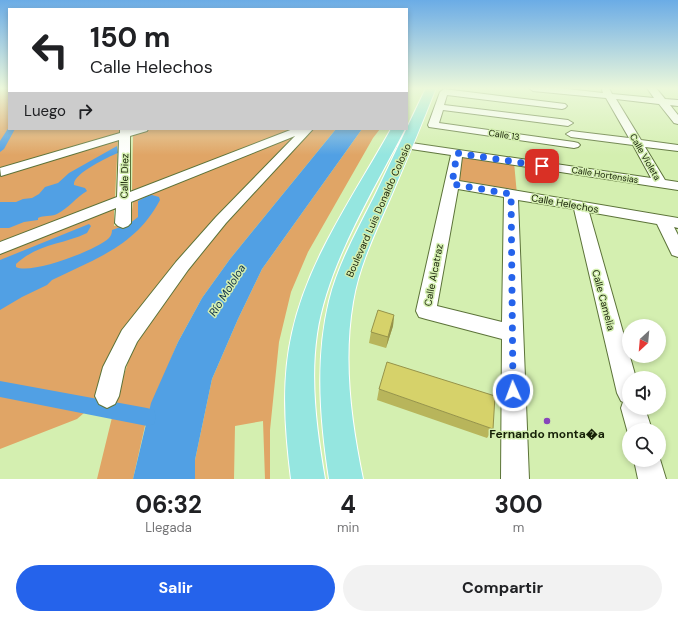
<!DOCTYPE html>
<html lang="es">
<meta charset="utf-8">
<style>
:root{--surface:#fff;--page:#f2f2f2;--text:#202124;--muted:#757577;--accent:#2563eb}
body{margin:0;font-family:"DM Sans",sans-serif;background:var(--page);color:var(--text);height:100vh;display:flex;flex-direction:column;font-size:15px;white-space:nowrap}
*{box-sizing:border-box;margin:0}
p{font-size:13px;color:var(--muted)}
.icon{flex:none;width:22px;height:22px;fill:none;stroke:currentColor;stroke-width:2;stroke-linecap:round;stroke-linejoin:round}
.map{position:relative;height:479px;overflow:hidden}
.drawer{display:flex;flex-direction:column;background:var(--surface);flex:1}
.drawer>*{flex:none}
.hud{position:absolute;left:8px;top:8px;width:400px;height:122px;border-radius:0px;box-shadow:0 2px 6px #0003;background:#fff;color:var(--text);overflow:hidden}
.needle{width:26px;rotate:206deg}
.buttons{position:absolute;left:622px;top:319px;display:grid;gap:8px}
.buttons a{display:grid;place-items:center;width:44px;height:44px;border-radius:50%;background:var(--surface);box-shadow:0 2px 6px #0003;font-size:20px}
.pin{position:absolute;display:grid;place-items:center;width:34px;height:34px;color:#fff;margin:-17px;border-radius:8px;box-shadow:0 2px 6px #0006}
.me{position:absolute;width:44px;margin:-22px;rotate:358deg;stroke-linejoin:round;filter:drop-shadow(0 0 3px #0008)}
.turn{display:flex;align-items:center;gap:14px;height:84px;padding:0 16px;font-size:18px}
.turn .icon{width:52px;height:52px;stroke-width:2.5}
.turn b{display:block;font-size:28px;line-height:34px}
.then{display:flex;align-items:center;height:38px;padding:0 16px;background:#0003;gap:8px;font-size:15px}
.eta{display:flex;justify-content:space-evenly;align-items:center;height:68px;text-align:center}
.eta b{font-size:24px;font-weight:700;line-height:28px}
.button{display:flex;gap:8px;margin-top:auto;padding:8px 16px}
.button a{flex:1;height:46px;border-radius:24px;background:var(--accent);color:#fff;font-size:16px;font-weight:700;line-height:46px;text-align:center}
.button a+a{background:var(--page);color:var(--text)}
.map>svg:first-child{display:block}
</style>
<div class="map">
<svg width="678" height="479" viewBox="0 0 678 479">
<rect width="100%" height="100%" fill="#d4efb0"/>
<!-- green -->
<path fill="#e0a566" d="M0,88H9V129H119V134L2,169L0,173Z
M151,129H291L289,132L132,192L133,135Z
M313,129H336L230,259L202,298L178,342L147,417L133,479H97L118,393L136,338L187,268L251,193Z
M362,129H380L373,138L308,252L291,292L279,342L270,430V479H265L263,421L235,426L234,479H195V460L212,379L238,319L262,269Z
M295,136L297,137L240,192L214,220L175,265L120,335L102,390L91,407L77,419L0,449V252L114,207V226L131,221L133,200Z
M118,139L115,198L0,243V175Z
M457,153L514,162L517,195L452,184Z"/>
<!-- water -->
<path fill="#51a0e4" d="M336,129H362L262,269L238,319L212,379L195,460V479H133L151,403L178,342L202,298L230,259Z
M117,146L118,153C108,157 72,174 74,185L85,188L87,191C75,198 69,208 57,214C50,217 44,215 38,218V220L24,222L9,228H0V202H16L23,199L32,198L39,194L45,187L58,183L69,173Z
M152,195L159,197L160,200C136,246 95,259 52,280L47,285L22,297L0,310V260L89,224L91,226L87,233C62,245 39,243 16,264V267C31,275 97,250 109,238C111,236 112,233 112,230L129,224L138,217V201L147,196Z"/>
<g fill="none" stroke-linecap="round" stroke-linejoin="round">
<!-- canal -->
<path fill="#51a0e4" fill-rule="evenodd" d="M9,127V129H15L4,149L0,152V141Z
M0,381L147,408L154,410L156,417L154,424L147,426L0,397Z"/>
<!-- minor casing -->
<g stroke="#5c7339" stroke-width="2">
<path id="minor" d="M529,88H559L603,93L602,90L603,88H609L612,94L654,98L647,88H656L665,99L678,100V106L670,105L678,115V124L674,123L659,104L616,99L641,140L678,145V151L645,147L665,180L678,182V190L462,157L459,181L678,218V228L674,227L678,235V257L672,255L657,224L589,212L636,378H629V408H645L652,430H629V437L621,408L623,402L621,401L617,393L574,209L518,200L529,479H501L502,339L426,319L419,317L416,311L451,155L391,146L385,143L391,140L651,178L633,145L571,137L566,134L571,131L629,138L606,98L533,91ZM458,189L504,197L502,322L437,306Z
M444,89L565,104L567,106L565,108L562,109L447,95L444,105L568,120L573,123L568,126L443,110L439,123L574,142L578,143L580,145L578,147L574,148L429,127L428,125L440,92Z
M120,129H148L147,131L130,136V192L293,129H313L226,223L188,270L137,342L125,367L119,396L115,404L107,408L99,404L95,396L103,367L122,330L176,262L216,217L295,136L131,202V223L128,226L123,228L118,226L115,223L116,208L0,254V242L117,197L119,140L1,176L0,168L120,133Z
M659,456L666,479H638L634,460H659Z"/>
</g>
<!-- major casing -->
<g stroke="#fff" stroke-width="2">
<path id="major" d="M426,88H436C422,124 407,159 392,194C377,229 359,265 353,302C343,361 351,421 363,479H329C320,420 315,359 329,301C338,264 358,229 375,195C392,159 409,124 426,88Z
M391,129H405C373,191 327,265 317,334C310,382 317,432 325,479H291C285,431 281,381 292,333C308,259 355,194 391,129Z"/>
</g>
<!-- minor -->
<use href="#minor" fill="#fff" fill-rule="evenodd"/>
<!-- major -->
<use href="#major" fill="#95e6e0" fill-rule="evenodd"/>
</g>
<!-- wall -->
<path fill="#b8b55b" d="M394,315L393,326L386,348L369,343L371,332Z
M379,389L493,429L487,438L377,400Z"/>
<!-- shaded-wall -->
<path fill="#96934a" d="M394,315L393,326L386,348L388,337Z"/>
<!-- building -->
<path fill="#d6d26a" stroke="#96934a" d="M378,310L394,315L388,337L371,332Z
M387,362L495,396L493,429L379,389Z"/>
<!-- sky -->
<linearGradient id="sky" x2="0" y2="1"><stop stop-color="#6bace6"/><stop offset="0.57" stop-color="#ecf8db"/><stop offset="1" stop-color="#ecf8db" stop-opacity="0"/></linearGradient>
<rect width="678" height="155" fill="url(#sky)"/>
<g fill="none" stroke-linecap="round" stroke-linejoin="round">
<!-- route -->
<path stroke="#2563eb" stroke-width="7" stroke-dasharray="0 12.6" d="M513,391L511,194L452,184L457,153L542,166"/>
</g>
<!-- markers -->
<circle fill="#8746ba" stroke="#d4efb0" stroke-width="1.5" cx="547" cy="421" r="4"/>
<g text-anchor="middle" stroke-width="3" stroke-linejoin="round" paint-order="stroke">
<!-- far-street labels -->
<g font-size="9" fill="#172108" stroke="#d4efb0">
<text transform="translate(504 135) rotate(8)" y="3">Calle 13</text>
<text transform="translate(645 157) rotate(60)" y="3">Calle Violeta</text>
<text transform="translate(605 175) rotate(9)" y="3">Calle Hortensias</text>
</g>
<!-- street labels -->
<g font-size="10" fill="#172108" stroke="#d4efb0">
<text transform="translate(124 176) rotate(-89)" y="4">Calle Diez</text>
<text transform="translate(565 203) rotate(10)" y="4">Calle Helechos</text>
<text transform="translate(378 210) rotate(-66)" y="4">Boulevard Luis Donaldo Colosio</text>
<text transform="translate(433 275) rotate(-79)" y="4">Calle Alcatraz</text>
<text transform="translate(604 300) rotate(75)" y="4">Calle Camelia</text>
</g>
<!-- water labels -->
<g font-size="11" font-style="italic" fill="#0b2c48" stroke="#d4efb0">
<text transform="translate(227 290) rotate(-58)" y="4">Río Mololoa</text>
</g>
<!-- near-poi labels -->
<g font-size="12" font-weight="bold" fill="#172108" stroke="#d4efb0">
<text x="547" y="438">Fernando monta�a</text>
</g>
</g>
</svg>
<div class="buttons">
<a><svg class="needle" viewBox="-14 -14 28 28"><path d="M0-13l5 13h-10z" fill="#e53935"/><path d="M0 13l5-13h-10z" fill="#757577"/></svg></a>
<a><svg class="icon" aria-label="sound" viewBox="0 0 24 24"><path d="M4 9h4l5-4v14l-5-4H4zM17 9q2 3 0 6"/></svg></a>
<a><svg class="icon" aria-label="search" viewBox="0 0 24 24"><circle cx="10" cy="10" r="6"/><path d="M15 15l6 6"/></svg></a>
</div>
<div class="pin" style="left:542px;top:166px;background:#d93025"><svg class="icon" aria-label="arrive" viewBox="0 0 24 24"><path d="M6 21V4h12l-3 4 3 4H6"/></svg></div>
<svg class="me" style="left:513px;top:391px" viewBox="-20 -20 40 40"><circle r="17" fill="#2563eb" stroke="#fff" stroke-width="3"/><path d="M0-11L8 9 0 5-8 9z" fill="#fff"/></svg>
<div class="hud">
<div class="turn"><svg class="icon" aria-label="left" viewBox="0 0 24 24"><path d="M17 20v-9H6M10 6l-5 5 5 5"/></svg><div><b>150 m</b>Calle Helechos</div></div>
<div class="then">Luego<svg class="icon" aria-label="right" viewBox="0 0 24 24"><path d="M7 20v-9h11M14 6l5 5-5 5"/></svg></div>
</div>
</div>
<section class="drawer">
<div class="eta">
<div><b>06:32</b><p>Llegada</p></div>
<div><b>4</b><p>min</p></div>
<div><b>300</b><p>m</p></div>
</div>
<div class="button"><a>Salir</a><a>Compartir</a></div>
</section>
